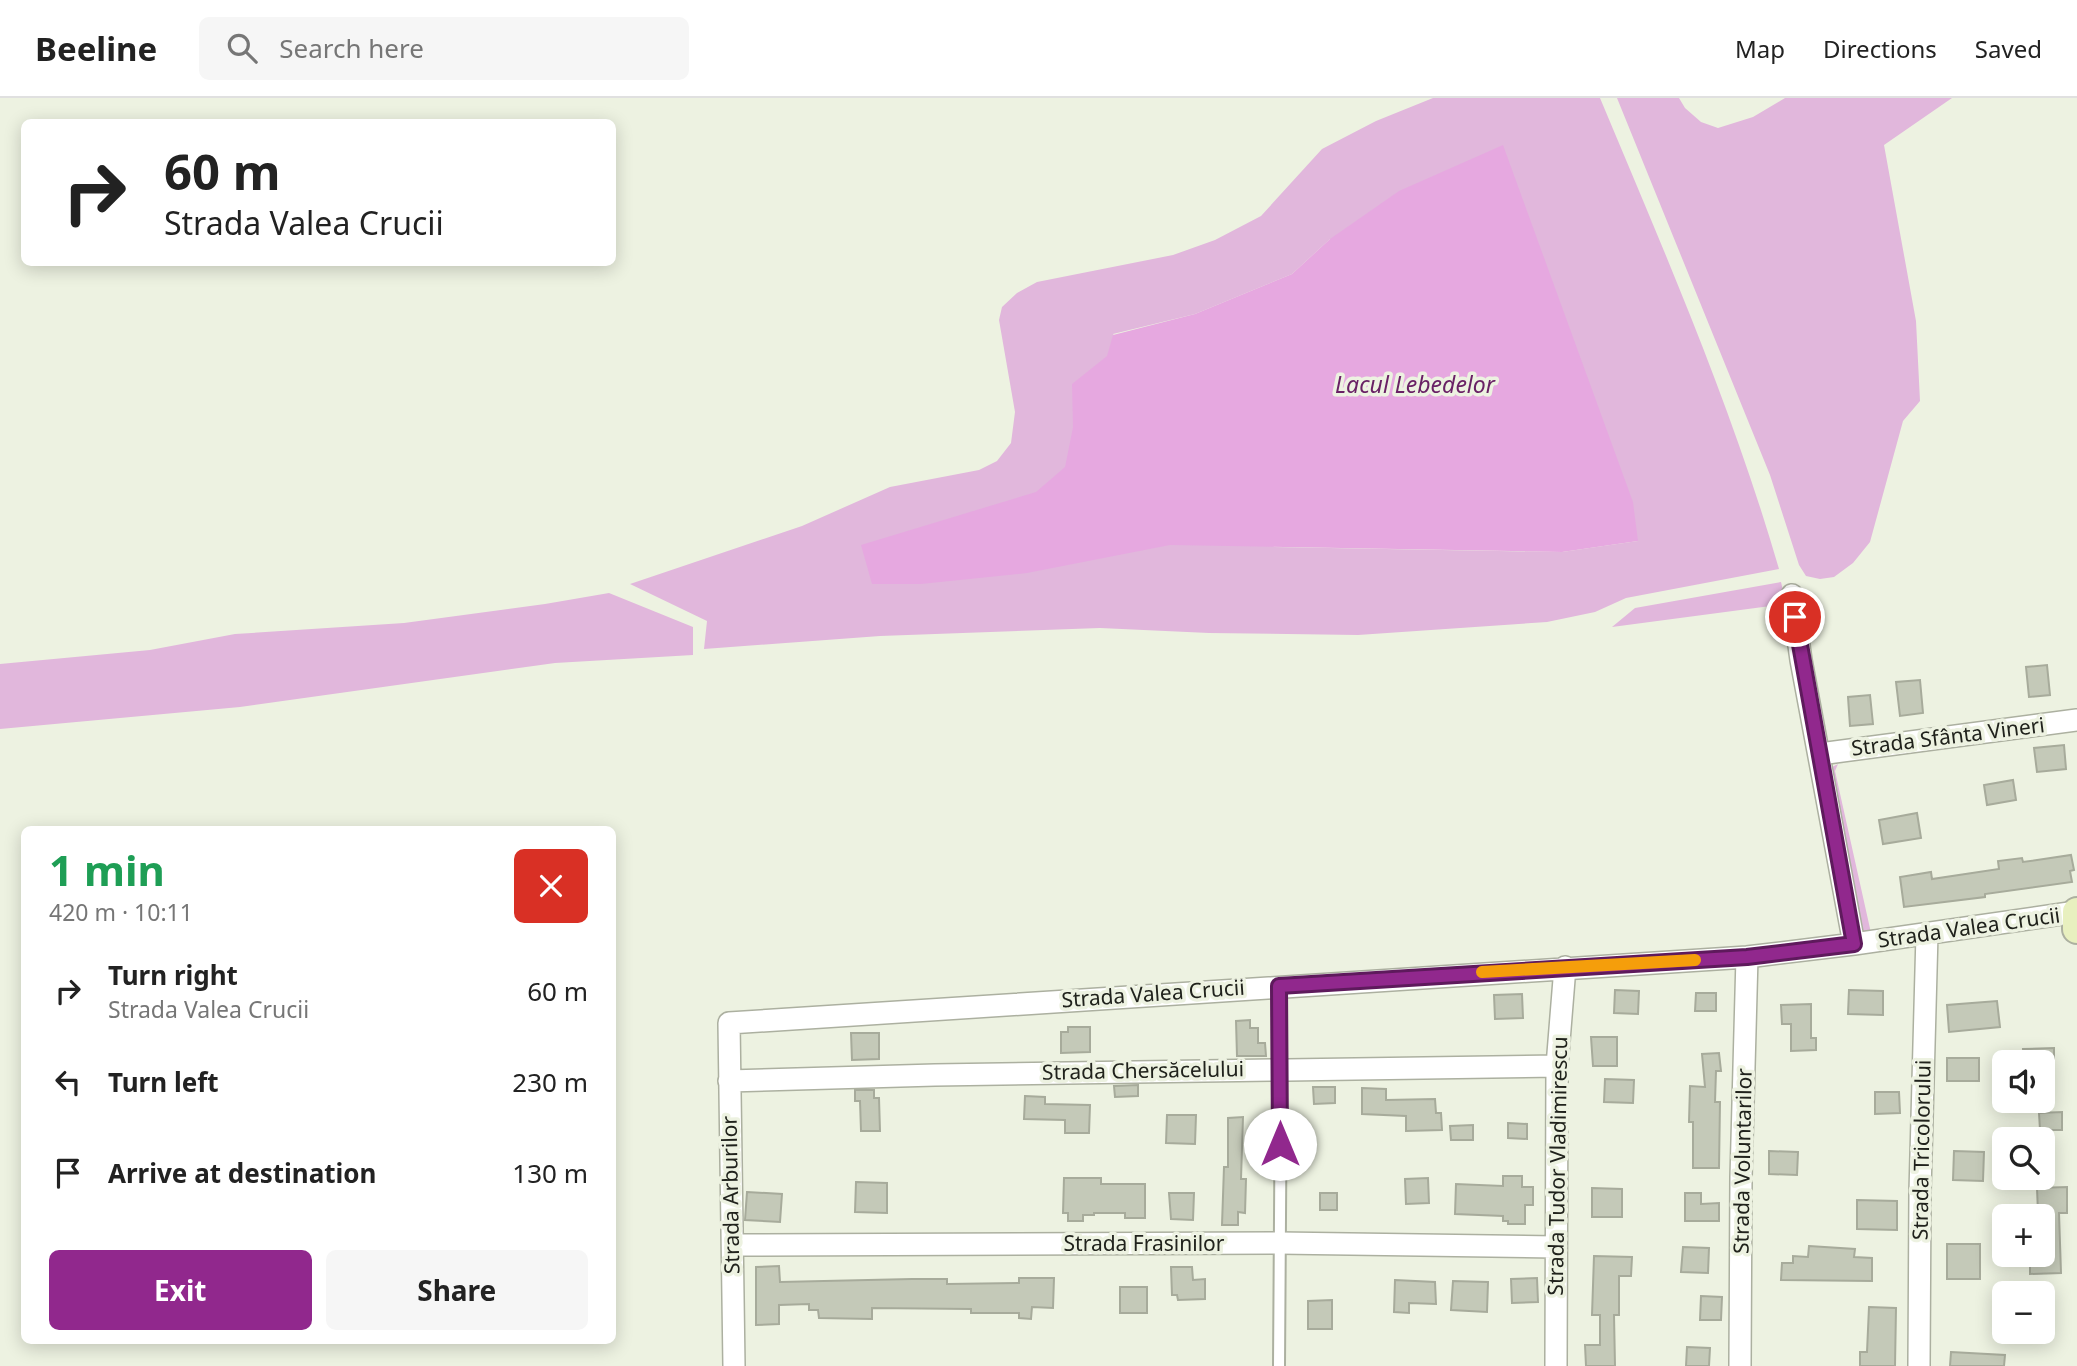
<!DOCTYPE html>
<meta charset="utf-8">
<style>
:root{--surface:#fff;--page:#f6f6f6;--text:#222;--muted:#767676;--line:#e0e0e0;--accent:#91288d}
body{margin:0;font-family:"Noto Sans",sans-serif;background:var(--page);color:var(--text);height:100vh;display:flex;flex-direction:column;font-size:26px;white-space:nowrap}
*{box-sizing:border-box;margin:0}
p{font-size:23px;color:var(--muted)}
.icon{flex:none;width:38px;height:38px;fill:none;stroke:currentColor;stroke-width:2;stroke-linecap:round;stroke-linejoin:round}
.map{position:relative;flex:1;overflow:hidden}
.panel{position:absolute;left:21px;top:728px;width:595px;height:518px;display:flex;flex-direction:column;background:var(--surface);border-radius:10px;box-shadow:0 4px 18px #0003}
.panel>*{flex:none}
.hud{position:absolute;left:21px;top:21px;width:595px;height:147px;border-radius:10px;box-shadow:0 4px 18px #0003;background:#fff;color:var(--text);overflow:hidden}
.buttons{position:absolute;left:1992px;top:952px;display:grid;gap:14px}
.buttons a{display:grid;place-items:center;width:63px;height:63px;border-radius:10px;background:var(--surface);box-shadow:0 4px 18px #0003;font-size:35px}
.pin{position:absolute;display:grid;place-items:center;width:60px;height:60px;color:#fff;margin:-30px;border:4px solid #fff;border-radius:50%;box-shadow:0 2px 7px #0007}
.me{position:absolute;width:77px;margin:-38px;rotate:0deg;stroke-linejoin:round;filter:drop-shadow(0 0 5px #0008)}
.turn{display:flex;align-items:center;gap:24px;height:147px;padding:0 28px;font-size:32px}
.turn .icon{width:91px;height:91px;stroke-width:2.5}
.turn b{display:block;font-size:49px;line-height:60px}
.round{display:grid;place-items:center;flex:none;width:74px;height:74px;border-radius:10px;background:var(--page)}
.headline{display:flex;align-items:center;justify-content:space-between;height:119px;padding:0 28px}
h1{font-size:42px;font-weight:700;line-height:52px;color:#1e9e55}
.button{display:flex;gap:14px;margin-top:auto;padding:14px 28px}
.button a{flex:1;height:80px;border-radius:10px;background:var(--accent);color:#fff;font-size:28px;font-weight:700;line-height:80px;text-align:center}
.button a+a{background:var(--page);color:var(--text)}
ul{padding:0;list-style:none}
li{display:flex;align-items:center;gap:21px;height:91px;padding:0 28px}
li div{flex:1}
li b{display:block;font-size:26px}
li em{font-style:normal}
header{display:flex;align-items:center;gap:42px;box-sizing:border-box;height:98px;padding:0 35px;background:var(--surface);border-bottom:2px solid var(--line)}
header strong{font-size:33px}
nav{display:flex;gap:38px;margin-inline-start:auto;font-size:24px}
.search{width:490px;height:63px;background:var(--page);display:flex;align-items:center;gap:18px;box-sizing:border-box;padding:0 24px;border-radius:10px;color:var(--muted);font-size:26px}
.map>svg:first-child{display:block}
</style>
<header>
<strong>Beeline</strong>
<div class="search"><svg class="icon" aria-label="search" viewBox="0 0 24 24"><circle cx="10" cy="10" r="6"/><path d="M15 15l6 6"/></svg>Search here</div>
<nav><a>Map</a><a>Directions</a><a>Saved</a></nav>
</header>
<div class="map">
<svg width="2077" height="1268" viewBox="0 0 2077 1268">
<rect width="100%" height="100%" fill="#edf2e1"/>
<!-- green -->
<path fill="#e1b7dc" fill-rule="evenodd" d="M1433,0H1600C1665,155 1732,309 1779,471L1626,500L1595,514L1547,524L1358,537L1209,535L1100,530L880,538L704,551L707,523L630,486L802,428L890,389L979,372L997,363L1011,345L1015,314L999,222L1002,209L1017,195L1037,184L1173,157L1215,142L1261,118L1322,51L1376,23ZM1330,141L1638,443L1562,454L1274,449L1113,236L1195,216L1292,176Z
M1617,0H1679L1685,10L1701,24L1718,30L1753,19L1785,0H1952L1884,47L1916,223L1920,303L1903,323L1870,444L1853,465L1834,479L1820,481L1806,478L1799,467L1770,377Z
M1781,484L1786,506L1612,529L1635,510Z
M609,495L693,529V557L555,565L240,609L0,631V566L150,552L235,536L404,525L545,506Z
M1838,666L1835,673L1871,835L1864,836L1847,784L1828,678L1832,669Z"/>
<!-- water -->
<path fill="#e6a8e0" d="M1503,47L1633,404L1638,443L1562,454L1170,447L1027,475L921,486H872L861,447L1036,394L1065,369L1073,329L1072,286L1107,258L1113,237L1195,216L1292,176L1330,141L1399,93Z"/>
<!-- building -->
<path fill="#c4c9b8" stroke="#a7ab9b" stroke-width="2" d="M2047,567L2050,597L2029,599L2026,569Z
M1920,582L1923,615L1900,618L1896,584Z
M1870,597L1873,626L1850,628L1848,599Z
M2064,647L2066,671L2037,674L2034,650Z
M2013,682L2016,702L1987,707L1984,687Z
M1917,715L1921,740L1883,746L1879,722Z
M2071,757L2074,772L2070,773L2072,784L1985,796V799L1904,809L1900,779L1931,774L1932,781L1999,771L1998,763L2022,760L2023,764Z
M1615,892L1639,893L1638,916L1614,915Z
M1849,892L1883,893V917L1848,916Z
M1696,895H1716V913H1695Z
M1522,896L1523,920L1495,921L1494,897Z
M1997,903L2000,929L1949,934L1947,907Z
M1811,906V940H1816V952L1791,953V926H1782L1781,907Z
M1250,922V930H1258V945H1265L1266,958H1237L1236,923Z
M1068,929H1090V954L1061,955V934H1068Z
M851,935H879V961L852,962Z
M1591,939H1617V968H1593Z
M2054,950V964H2024L2023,951Z
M1719,955L1721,973H1716L1715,1004H1720L1719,1070H1693V1024H1689L1690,988L1705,989L1702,956Z
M1947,960H1979V983H1947Z
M1605,981L1634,982L1633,1005L1604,1004Z
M1138,987V998L1115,999L1114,988Z
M1313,989H1335V1005L1314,1006Z
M1362,990L1386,991V1002L1435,1001L1436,1015H1441L1442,1032L1406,1033V1018L1362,1016Z
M855,992H874V1000H879L880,1033H861L860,1003H855Z
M1875,994H1899L1900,1015L1875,1016Z
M1025,998L1045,999V1006L1090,1007L1089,1035H1065V1022L1024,1021Z
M2062,1014V1032H2040L2039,1015Z
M1167,1017H1196L1195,1046L1166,1045Z
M1243,1019L1241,1081H1246L1245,1115L1238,1114V1127H1222L1224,1069H1228V1020Z
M1508,1025L1527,1026V1041L1508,1040Z
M1473,1027V1042H1451L1450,1028Z
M1769,1053L1798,1054L1797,1077L1769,1076Z
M1954,1053L1984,1054L1983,1083L1953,1082Z
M1503,1078H1522V1089H1533V1107H1525V1126H1508V1123H1503V1118L1455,1116L1456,1086L1503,1088Z
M1064,1080H1101V1086H1145V1120H1125V1115H1094V1117H1083V1123H1068V1115H1063Z
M1428,1080L1429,1105L1406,1106L1405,1081Z
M856,1084L887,1085V1115L855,1114Z
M2067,1089V1115H2059L2061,1175L2030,1176V1157H2042V1115H2038L2037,1090Z
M1592,1090L1622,1091V1119H1592Z
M747,1094L782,1096L780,1124L745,1122Z
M1169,1095H1194L1193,1122L1171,1121Z
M1320,1095H1337V1112H1320Z
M1685,1095H1701V1106L1719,1105V1123H1685Z
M1857,1102L1897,1103V1132L1857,1131Z
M1947,1146H1980V1181H1947Z
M1809,1148L1855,1151L1854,1159L1872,1160V1183L1781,1182L1782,1165H1793V1158L1808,1159Z
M1683,1149L1709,1150L1708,1175L1681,1174Z
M1594,1158L1632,1159L1631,1178H1619V1217H1614L1615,1268H1586L1585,1247H1600V1217H1592Z
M779,1168L780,1184L912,1181H947V1186L1019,1185V1180H1054L1053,1210L1032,1209L1031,1221L1019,1220V1215H971V1211L872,1210V1221L819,1220L818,1212H809V1206L779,1207V1226L756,1227V1169Z
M1171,1169H1192L1193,1182L1205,1181V1201L1178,1202L1177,1197H1172Z
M1537,1180L1538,1204L1512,1205L1511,1181Z
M1395,1182L1435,1184L1436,1206L1409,1205V1215L1394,1214Z
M1453,1183L1488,1184L1487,1214L1451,1212Z
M1120,1189H1147V1215H1120Z
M1701,1198L1722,1199L1721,1222H1700Z
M1332,1202V1231H1308V1203Z
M1869,1209L1896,1210L1895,1268H1860V1254H1867Z
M1687,1249L1710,1250L1709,1268H1686Z
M1951,1254L2005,1257L2004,1268H1950Z"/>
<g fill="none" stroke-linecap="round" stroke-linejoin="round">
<!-- lane casing -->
<g stroke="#acb0a0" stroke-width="14">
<path id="lane" d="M1279,888L1281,972L1279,1268"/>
</g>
<!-- street casing -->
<g stroke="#acb0a0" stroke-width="24">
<path id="street" d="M1792,497L1801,562L1854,846
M1820,656L2077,622
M729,983L935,977L1557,968
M733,1147L1279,1145L1555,1149
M734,1268L729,925L1747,859L1854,846L2076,814
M1556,1268L1557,968L1565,869
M1740,1268L1741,1079L1747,859
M1919,1268L1920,1094L1927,836"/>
</g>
<!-- secondary casing -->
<g stroke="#acb0a0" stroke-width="32">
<path id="secondary" d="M2077,814V831"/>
</g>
<!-- lane -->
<use href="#lane" stroke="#fff" stroke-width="10"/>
<!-- street -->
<use href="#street" stroke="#fff" stroke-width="21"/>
<!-- secondary -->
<use href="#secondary" stroke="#e8f0bf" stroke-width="28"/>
</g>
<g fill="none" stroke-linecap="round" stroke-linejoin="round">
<!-- route casing -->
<g stroke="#5e1a5c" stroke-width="18">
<path id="route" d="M1280,1046L1279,888L1747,859L1854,846L1795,519"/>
</g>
<!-- route -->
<use href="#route" stroke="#91288d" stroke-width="12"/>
<!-- slow -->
<path stroke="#f59e0b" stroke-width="12" d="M1482,874L1695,862"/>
</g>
<g text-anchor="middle" stroke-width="7" stroke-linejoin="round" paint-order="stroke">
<!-- street labels -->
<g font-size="21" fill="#20221c" stroke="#edf2e1">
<text transform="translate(1948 639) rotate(-7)" y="7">Strada Sfânta Vineri</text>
<text transform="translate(1969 830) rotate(-8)" y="7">Strada Valea Crucii</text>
<text transform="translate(1153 896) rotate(-4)" y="7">Strada Valea Crucii</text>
<text transform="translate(1143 973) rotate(-1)" y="7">Strada Chersăcelului</text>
<text transform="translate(1922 1052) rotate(-89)" y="7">Strada Tricolorului</text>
<text transform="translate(1743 1063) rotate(-89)" y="7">Strada Voluntarilor</text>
<text transform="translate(1558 1068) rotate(-89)" y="7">Strada Tudor Vladimirescu</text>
<text transform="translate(731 1097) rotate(-91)" y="7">Strada Arburilor</text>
<text x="1144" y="1153">Strada Frasinilor</text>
</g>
<!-- water labels -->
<g font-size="23" font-style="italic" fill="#692165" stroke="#edf2e1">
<text x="1415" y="295">Lacul Lebedelor</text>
</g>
</g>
</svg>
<div class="buttons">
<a><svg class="icon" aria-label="sound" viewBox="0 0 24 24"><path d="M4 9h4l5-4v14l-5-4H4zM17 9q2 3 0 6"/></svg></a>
<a><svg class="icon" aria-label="search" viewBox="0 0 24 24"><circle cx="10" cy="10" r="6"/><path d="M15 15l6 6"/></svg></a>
<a>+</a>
<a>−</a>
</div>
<div class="pin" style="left:1795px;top:519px;background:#d93025"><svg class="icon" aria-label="arrive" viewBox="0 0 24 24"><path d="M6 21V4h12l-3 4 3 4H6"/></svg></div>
<svg class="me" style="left:1280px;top:1046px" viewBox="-20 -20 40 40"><circle r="19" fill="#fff"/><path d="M0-13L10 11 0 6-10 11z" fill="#91288d"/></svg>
<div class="hud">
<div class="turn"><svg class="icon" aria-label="right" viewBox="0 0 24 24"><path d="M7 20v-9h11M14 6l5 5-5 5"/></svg><div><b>60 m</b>Strada Valea Crucii</div></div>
</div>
<section class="panel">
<div class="headline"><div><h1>1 min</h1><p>420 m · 10:11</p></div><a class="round" style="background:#d93025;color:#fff"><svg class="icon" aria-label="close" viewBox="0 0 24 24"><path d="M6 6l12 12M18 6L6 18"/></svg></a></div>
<ul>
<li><svg class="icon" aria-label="right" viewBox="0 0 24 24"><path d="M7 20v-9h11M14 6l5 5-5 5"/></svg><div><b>Turn right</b><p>Strada Valea Crucii</p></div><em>60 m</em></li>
<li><svg class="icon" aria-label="left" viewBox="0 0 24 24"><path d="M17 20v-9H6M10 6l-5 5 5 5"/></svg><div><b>Turn left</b></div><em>230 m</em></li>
<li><svg class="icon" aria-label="arrive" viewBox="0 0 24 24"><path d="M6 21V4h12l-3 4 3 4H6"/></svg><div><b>Arrive at destination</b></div><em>130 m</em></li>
</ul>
<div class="button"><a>Exit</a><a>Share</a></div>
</section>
</div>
